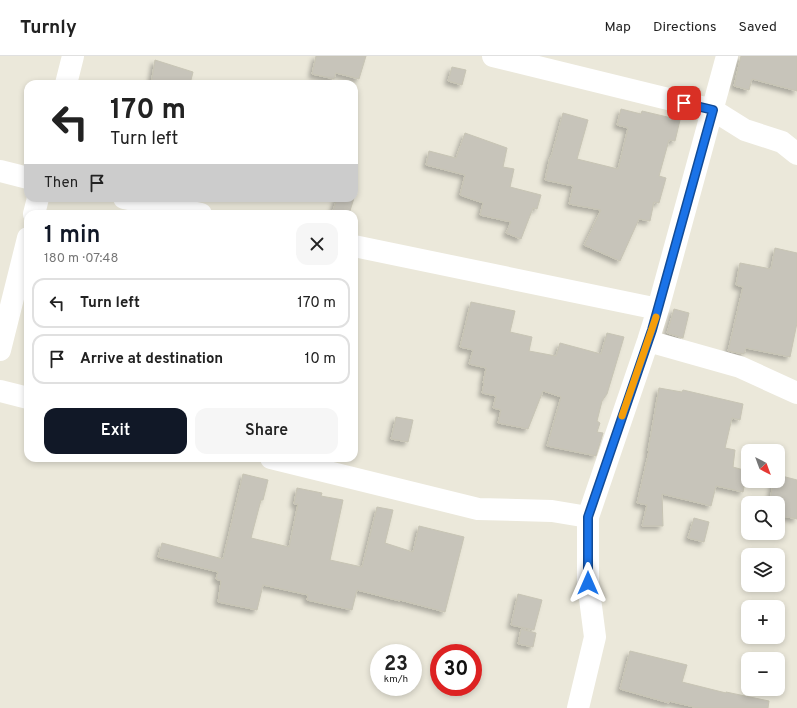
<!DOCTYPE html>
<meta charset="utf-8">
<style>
:root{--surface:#fff;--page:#f6f6f6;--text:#222;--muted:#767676;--line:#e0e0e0;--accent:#111827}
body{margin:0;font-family:Overpass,sans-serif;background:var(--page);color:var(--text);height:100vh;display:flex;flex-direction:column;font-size:15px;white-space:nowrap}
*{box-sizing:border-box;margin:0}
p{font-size:13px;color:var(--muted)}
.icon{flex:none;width:22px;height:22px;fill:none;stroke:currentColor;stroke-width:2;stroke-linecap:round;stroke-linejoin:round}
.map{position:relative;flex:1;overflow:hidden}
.side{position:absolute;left:24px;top:154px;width:334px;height:252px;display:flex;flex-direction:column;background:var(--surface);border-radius:12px;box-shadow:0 2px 6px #0003}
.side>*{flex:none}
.top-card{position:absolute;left:24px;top:24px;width:334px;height:122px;border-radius:12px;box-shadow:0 2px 6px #0003;background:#fff;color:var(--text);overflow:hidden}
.needle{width:26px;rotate:139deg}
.controls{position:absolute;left:741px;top:388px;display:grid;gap:8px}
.controls a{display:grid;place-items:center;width:44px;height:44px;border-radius:8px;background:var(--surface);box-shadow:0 2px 6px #0003;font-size:20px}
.speed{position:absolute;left:370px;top:588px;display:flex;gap:8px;font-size:20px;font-weight:700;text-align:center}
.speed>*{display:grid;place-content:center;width:52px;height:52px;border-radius:50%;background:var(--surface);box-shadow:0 2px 6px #0003;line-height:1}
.speed small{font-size:10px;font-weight:400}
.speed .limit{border:6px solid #d22;background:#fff;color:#111}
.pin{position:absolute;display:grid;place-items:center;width:34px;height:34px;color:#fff;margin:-17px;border-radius:8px;box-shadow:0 2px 6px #0006}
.me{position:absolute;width:44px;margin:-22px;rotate:0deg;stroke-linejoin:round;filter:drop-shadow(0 0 3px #0008)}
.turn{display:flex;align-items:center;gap:14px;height:84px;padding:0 20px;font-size:18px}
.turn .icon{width:52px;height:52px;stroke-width:2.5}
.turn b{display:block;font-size:28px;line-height:34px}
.then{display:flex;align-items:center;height:38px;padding:0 20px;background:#0003;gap:8px;font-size:15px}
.round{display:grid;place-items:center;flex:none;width:42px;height:42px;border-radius:12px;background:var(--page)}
.summary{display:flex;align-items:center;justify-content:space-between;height:68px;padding:0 20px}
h1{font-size:24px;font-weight:600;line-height:30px;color:var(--accent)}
.primary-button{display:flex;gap:8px;margin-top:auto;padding:8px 20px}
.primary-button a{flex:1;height:46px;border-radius:12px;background:var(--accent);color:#fff;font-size:16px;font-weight:600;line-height:46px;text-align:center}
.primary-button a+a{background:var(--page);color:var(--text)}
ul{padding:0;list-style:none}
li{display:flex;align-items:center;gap:12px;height:50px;margin:0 8px 6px;padding:0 12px;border:2px solid var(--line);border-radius:12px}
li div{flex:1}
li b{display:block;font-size:15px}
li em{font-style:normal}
header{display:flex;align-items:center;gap:24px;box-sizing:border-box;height:56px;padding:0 20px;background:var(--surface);border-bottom:1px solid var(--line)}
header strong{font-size:19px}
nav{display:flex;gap:22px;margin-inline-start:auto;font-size:14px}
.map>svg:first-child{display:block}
</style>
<header>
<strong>Turnly</strong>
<nav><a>Map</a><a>Directions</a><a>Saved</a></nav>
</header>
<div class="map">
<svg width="797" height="652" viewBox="0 0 797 652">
<defs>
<filter id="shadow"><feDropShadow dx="-3.5" dy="3.5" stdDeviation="2" flood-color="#0004"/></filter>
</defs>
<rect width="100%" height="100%" fill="#ebe8da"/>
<!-- building -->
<path fill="#c7c4ba" stroke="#c7c4b4" filter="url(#shadow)" d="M316,0H366L359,23L336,17L334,23L312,18Z
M741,0H797V35L752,23L749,34L734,30Z
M155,4L193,16L190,28H151Z
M452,11L466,14L462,29L448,25Z
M621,53L641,58L642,55L680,64L675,85L669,84L659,120L666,122L659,147L654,146L650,165L639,163L620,205L584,189L601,154L569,148L573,130L545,124L550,101H551L563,57L588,64L577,103L618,113L628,72L617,69Z
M465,77L507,92L503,111L514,113L510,131L541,139L537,153L533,152L521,183L506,177L511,166L480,159L483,147L460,139L465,119L426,109L429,95L456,102Z
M337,142H354L349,158H332Z
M775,192L797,197V267L790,301L746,292L744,298L728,295L743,231L736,229L740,207L771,213Z
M471,246L515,255L510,276L532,281L529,295L556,300L560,287L601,298L607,277L624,281L607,338L602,345L597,365L600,367L597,376L603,377L596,400L547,390L561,341L543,335L528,373L498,367L501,354L493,352L496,340L482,337L484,327H483L486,312L469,308L473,294L460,291Z
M674,253L689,257L683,282L667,277Z
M659,332L682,336L683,334L743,348L740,364L732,362L725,392L735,394L733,411L747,415L743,436L716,430L711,450L662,438L663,470H642L647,449L637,447L649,395H648Z
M396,361L413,364L408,386L391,383Z
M243,418L268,424L263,444H261L251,482L289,491L298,448H294L297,432L322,437L321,440L343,444L330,504L362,511L377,451L393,454L385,487L413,496L419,470L464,481L445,556L400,544V545L357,534L352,554L307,544L308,539L263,529L257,554L218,546L221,525L216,523L218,516L158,501L162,487L223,503Z
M778,419L797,424V463L778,459V445L770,443L774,425H778Z
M694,462L709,466L704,486L688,482Z
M518,538L542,544L534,574L511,569Z
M521,573L536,577L533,591L518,588Z
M630,595L687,609L682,626L726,637V636L769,645L768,652H698L669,645V647L620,633Z"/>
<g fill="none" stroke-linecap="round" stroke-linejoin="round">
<!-- minor -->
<path stroke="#fff" stroke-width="22" d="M493,0L713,54L745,74L782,86L797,98
M66,28L73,0
M0,115L28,122
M124,142L201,158
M34,158L38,142
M354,190L658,253
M648,285L740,311L797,337
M0,294L28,182
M0,335L28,342
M271,402L478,453L552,455L588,461
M578,652L595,581L588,527V461L648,285L658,253L727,0"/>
</g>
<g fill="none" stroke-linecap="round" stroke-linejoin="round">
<!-- route casing -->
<g stroke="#114b97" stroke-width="10">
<path id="route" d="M588,527V461L652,274L713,54L684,47"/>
</g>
<!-- route -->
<use href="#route" stroke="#1a73e8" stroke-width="7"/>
<!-- slow -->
<path stroke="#f59e0b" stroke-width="7" d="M622,360L656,261"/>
</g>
</svg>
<div class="controls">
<a><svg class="needle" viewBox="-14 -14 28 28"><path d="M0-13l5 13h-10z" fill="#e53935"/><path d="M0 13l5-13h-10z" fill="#767676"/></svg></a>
<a><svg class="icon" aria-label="search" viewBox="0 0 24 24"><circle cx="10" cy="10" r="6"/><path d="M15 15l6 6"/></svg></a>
<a><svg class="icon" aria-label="layers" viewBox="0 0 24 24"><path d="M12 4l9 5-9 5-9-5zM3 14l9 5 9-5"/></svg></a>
<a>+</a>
<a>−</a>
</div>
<div class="speed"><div>23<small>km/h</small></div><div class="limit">30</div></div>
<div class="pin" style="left:684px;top:47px;background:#d93025"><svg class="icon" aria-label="arrive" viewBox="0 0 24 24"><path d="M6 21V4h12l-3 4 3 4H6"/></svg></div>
<svg class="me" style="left:588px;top:527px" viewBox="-20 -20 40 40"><path d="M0-17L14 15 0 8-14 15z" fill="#1a73e8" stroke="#fff" stroke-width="4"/></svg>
<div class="top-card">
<div class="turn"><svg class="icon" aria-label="left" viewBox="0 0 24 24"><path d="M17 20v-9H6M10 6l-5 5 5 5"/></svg><div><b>170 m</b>Turn left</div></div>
<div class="then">Then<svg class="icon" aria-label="arrive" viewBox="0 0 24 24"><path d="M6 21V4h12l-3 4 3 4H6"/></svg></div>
</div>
<section class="side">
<div class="summary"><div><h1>1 min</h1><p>180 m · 07:48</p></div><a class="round"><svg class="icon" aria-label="close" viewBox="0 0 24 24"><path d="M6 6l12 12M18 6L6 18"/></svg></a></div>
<ul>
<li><svg class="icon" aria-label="left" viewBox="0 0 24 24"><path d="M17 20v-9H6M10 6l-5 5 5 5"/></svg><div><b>Turn left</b></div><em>170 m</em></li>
<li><svg class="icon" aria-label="arrive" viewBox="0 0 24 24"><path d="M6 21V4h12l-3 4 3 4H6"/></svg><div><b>Arrive at destination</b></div><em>10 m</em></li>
</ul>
<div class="primary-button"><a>Exit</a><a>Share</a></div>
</section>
</div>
